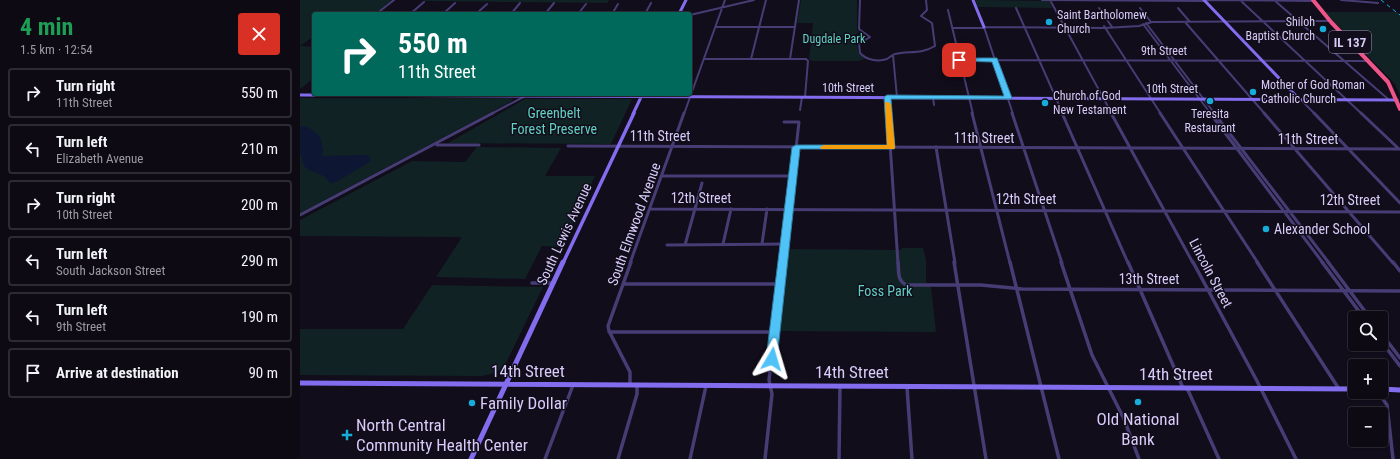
<!DOCTYPE html>
<meta charset="utf-8">
<style>
:root{--surface:#0d0a14;--page:#1b1822;--text:#f1f3f6;--muted:#9a9aa0;--line:#2d2b34}
body{margin:0;font-family:"Roboto Condensed",sans-serif;background:var(--page);color:var(--text);height:100vh;display:flex;flex-direction:column;font-size:15px;white-space:nowrap}
*{box-sizing:border-box;margin:0}
p{font-size:13px;color:var(--muted)}
.icon{flex:none;width:22px;height:22px;fill:none;stroke:currentColor;stroke-width:2;stroke-linecap:round;stroke-linejoin:round}
.map{position:relative;flex:1;overflow:hidden}
.panel{display:flex;flex-direction:column;background:var(--surface);width:300px}
.panel>*{flex:none}
.hud{position:absolute;left:12px;top:12px;width:380px;height:84px;border-radius:4px;box-shadow:0 1px 3px #0004,0 0 0 1px var(--line);background:#00695c;color:#fff;overflow:hidden}
.tools{position:absolute;left:1048px;top:311px;display:grid;gap:8px}
.tools a{display:grid;place-items:center;width:40px;height:40px;border-radius:4px;background:var(--surface);box-shadow:0 1px 3px #0004,0 0 0 1px var(--line);font-size:20px}
.pin{position:absolute;display:grid;place-items:center;width:34px;height:34px;color:#fff;margin:-17px;border-radius:8px;box-shadow:0 2px 6px #0006}
.me{position:absolute;width:44px;margin:-22px;rotate:7deg;stroke-linejoin:round;filter:drop-shadow(0 0 3px #0008)}
.turn{display:flex;align-items:center;gap:14px;height:84px;padding:0 20px;font-size:18px}
.turn .icon{width:52px;height:52px;stroke-width:2.5}
.turn b{display:block;font-size:28px;line-height:34px}
.round{display:grid;place-items:center;flex:none;width:42px;height:42px;border-radius:4px;background:var(--page)}
.headline{display:flex;align-items:center;justify-content:space-between;height:68px;padding:0 20px}
h1{font-size:24px;font-weight:700;line-height:30px;color:#1e9e55}
ul{padding:0;list-style:none}
li{display:flex;align-items:center;gap:12px;height:50px;margin:0 8px 6px;padding:0 12px;border:2px solid var(--line);border-radius:4px}
li div{flex:1}
li b{display:block;font-size:15px}
li em{font-style:normal}
main{display:flex;flex:1;min-height:0}
.map>svg:first-child{display:block}
</style>
<main>
<section class="panel">
<div class="headline"><div><h1>4 min</h1><p>1.5 km · 12:54</p></div><a class="round" style="background:#d93025;color:#fff"><svg class="icon" aria-label="close" viewBox="0 0 24 24"><path d="M6 6l12 12M18 6L6 18"/></svg></a></div>
<ul>
<li><svg class="icon" aria-label="right" viewBox="0 0 24 24"><path d="M7 20v-9h11M14 6l5 5-5 5"/></svg><div><b>Turn right</b><p>11th Street</p></div><em>550 m</em></li>
<li><svg class="icon" aria-label="left" viewBox="0 0 24 24"><path d="M17 20v-9H6M10 6l-5 5 5 5"/></svg><div><b>Turn left</b><p>Elizabeth Avenue</p></div><em>210 m</em></li>
<li><svg class="icon" aria-label="right" viewBox="0 0 24 24"><path d="M7 20v-9h11M14 6l5 5-5 5"/></svg><div><b>Turn right</b><p>10th Street</p></div><em>200 m</em></li>
<li><svg class="icon" aria-label="left" viewBox="0 0 24 24"><path d="M17 20v-9H6M10 6l-5 5 5 5"/></svg><div><b>Turn left</b><p>South Jackson Street</p></div><em>290 m</em></li>
<li><svg class="icon" aria-label="left" viewBox="0 0 24 24"><path d="M17 20v-9H6M10 6l-5 5 5 5"/></svg><div><b>Turn left</b><p>9th Street</p></div><em>190 m</em></li>
<li><svg class="icon" aria-label="arrive" viewBox="0 0 24 24"><path d="M6 21V4h12l-3 4 3 4H6"/></svg><div><b>Arrive at destination</b></div><em>90 m</em></li>
</ul>
</section>
<div class="map">
<svg width="1100" height="459" viewBox="0 0 1100 459">
<rect width="100%" height="100%" fill="#110d1a"/>
<!-- green -->
<path fill="#112224" d="M0,0H92L74,14H14V36L0,46L14,47V78L0,89Z
M125,0H309L307,3L124,1Z
M501,0H557V30L560,32L556,34L557,40H562L557,44L559,54L565,59L558,61H512L509,59L513,23H497Z
M675,0L749,1L752,8L678,7Z
M1025,12H1097L1100,15V95L1095,84Z
M0,98H209L213,99L212,101L0,213Z
M225,99H332L311,144L148,143Z
M177,147L261,148L245,176H295L261,247L242,246L225,279L136,277L162,237L0,236V220L112,161L165,162Z
M603,248H623L626,259V284L631,287L636,332L477,331L486,249L600,250Z
M132,285L243,287L204,367L195,373L182,376L0,375V329H103Z"/>
<!-- water -->
<path fill="#0d1633" d="M3,126L8,127L20,136L23,151L22,156L62,155H68L71,160L68,163L36,182L30,183L24,176L9,170L4,166L0,152V127Z"/>
<g fill="none" stroke-linecap="round" stroke-linejoin="round">
<!-- street-far2 -->
<path stroke="#463d75" stroke-width="2" d="M560,0L559,29L570,37L559,44L560,53C566,60 578,62 587,59C590,57 592,55 595,54C609,51 622,54 635,46L632,23L621,16L627,10L626,0
M742,0L905,1
M750,0L812,114
M904,0L1013,1
M940,0L1062,114
M974,0L1088,99
M1041,0L1078,3
M716,8L763,114
M799,8L812,27
M840,8L851,22
M878,8L890,22
M648,10L673,114
M76,14L94,0
M110,14L124,2
M143,14L155,3
M176,14L187,4
M211,14L220,3
M245,14L254,3
M278,14L286,4
M312,14L318,4
M345,14L351,3
M390,15L454,0
M885,22L965,114
M846,23L915,114
M843,24L911,114
M804,26L861,114
M416,27H495
M684,27L713,114
M684,27L805,28L839,26L852,22L1030,21
M652,28H684
M593,55L597,97
M404,59H506L508,61L505,97
M451,59L466,0
M490,59L499,0
M659,60L1069,61
M587,97L588,114
M633,97L634,105
M1000,99L1015,114
M500,110L502,97
M191,114L229,94
M384,114L425,0"/>
<!-- street-far1 -->
<path stroke="#463d75" stroke-width="3" d="M588,113L598,263
M672,113L710,263
M712,113L762,263
M762,113L828,263
M811,113L893,263
M860,113L958,263
M910,113L1023,263
M914,113L1029,263
M964,113L1093,263
M1014,113L1100,203
M1061,113L1099,149
M137,145H179
M268,146L1100,149
M636,147L655,263
M363,176H493
M351,209L1100,212
M0,215L193,113
M423,244L431,209
M462,244L467,209
M367,245L481,244
M385,245L402,183
M330,263L384,113
M483,263L499,122H484"/>
<!-- street -->
<path stroke="#463d75" stroke-width="3.5" d="M598,262C599,272 597,280 606,285H681L722,289L1100,291
M654,262L686,459
M710,262L759,459
M761,262L792,355L824,419L839,459
M828,262L883,388
M893,262L957,381L996,459
M957,262L1039,389
M1022,262L1064,318
M1028,262L1070,318
M1093,262L1100,271
M232,283H254
M323,284H480
M309,332H475
M1081,333L1100,358
M1081,341L1100,366
M330,385V372L309,331L308,326L331,262
M607,387L612,459
M887,388L919,459
M1078,392L1087,405L1093,459
M245,459L273,385
M318,459L337,394V385
M390,459L406,386
M465,459L472,394L469,380L483,262
M539,459L540,386"/>
<!-- secondary-far2 -->
<path stroke="#826def" stroke-width="3" d="M673,0L684,27
M904,0L999,99
M379,14L386,0
M0,95L1097,100
M333,114L342,95"/>
<!-- secondary-far1 -->
<path stroke="#826def" stroke-width="3.5" d="M263,263L334,113"/>
<!-- secondary -->
<path stroke="#826def" stroke-width="5" d="M0,383L1055,389
M1081,389L1100,390
M171,459L263,262"/>
<!-- highway -->
<path stroke="#ed5488" stroke-width="4" d="M1013,0L1031,22L1088,82L1100,109"/>
<!-- rail -->
<path stroke="#17acda" stroke-width="1" stroke-dasharray="4 3.5" stroke-linecap="butt" d="M1081,0L1100,15"/>
</g>
<!-- route -->
<path fill="#4fc3f7" stroke="#337fa1" d="M657,58H697L712,98L711,99H591L595,148L594,149H500L477,359L476,362L472,363L468,362L466,359L492,147L496,145H587L584,97L587,95L704,96L692,62L659,61L656,60Z"/>
<!-- slow -->
<path fill="#f59e0b" d="M585,102H588L591,104L595,148L594,149H521L520,147L524,145H587Z"/>
<!-- markers -->
<g fill="#17acda" stroke="#110d1a" stroke-width="1.5">
<circle cx="749" cy="22" r="4"/>
<circle cx="1023" cy="29" r="4"/>
<circle cx="953" cy="92" r="4"/>
<circle cx="910" cy="101" r="4"/>
<circle cx="745" cy="103" r="4"/>
<circle cx="966" cy="229" r="4"/>
<circle cx="838" cy="402" r="4"/>
<circle cx="172" cy="403" r="4"/>
<path d="M45 429h4v4h4v4h-4v4h-4v-4h-4v-4h4z"/>
</g>
<g text-anchor="middle" stroke-width="3" stroke-linejoin="round" paint-order="stroke">
<!-- far-poi labels -->
<g font-size="12" fill="#d7ccf9" stroke="#110d1a" text-anchor="start">
<text x="757" y="19">Saint Bartholomew<tspan x="757" dy="14">Church</tspan></text>
<text x="1015" y="26" text-anchor="end">Shiloh<tspan x="1015" dy="14">Baptist Church</tspan></text>
<text x="961" y="89">Mother of God Roman<tspan x="961" dy="14">Catholic Church</tspan></text>
<text x="753" y="100">Church of God<tspan x="753" dy="14">New Testament</tspan></text>
<text x="910" y="118" text-anchor="middle">Teresita<tspan x="910" dy="14">Restaurant</tspan></text>
</g>
<!-- far-park labels -->
<g font-size="12" fill="#61d0c3" stroke="#110d1a">
<text x="534" y="43">Dugdale Park</text>
</g>
<!-- far-street labels -->
<g font-size="12" fill="#d7ccf9" stroke="#110d1a">
<text x="864" y="55">9th Street</text>
<text x="548" y="92">10th Street</text>
<text x="872" y="93">10th Street</text>
</g>
<!-- shield labels -->
<rect fill="#110d1a" stroke="#9c93b6" stroke-width="1" x="1029" y="31" width="42" height="22" rx="3"/>
<g font-size="13" font-weight="bold" fill="#d7ccf9">
<text x="1050" y="47">IL 137</text>
</g>
<!-- park labels -->
<g font-size="14" fill="#61d0c3" stroke="#110d1a">
<text x="254" y="118">Greenbelt<tspan x="254" dy="16">Forest Preserve</tspan></text>
<text x="585" y="296">Foss Park</text>
</g>
<!-- street labels -->
<g font-size="14" fill="#d7ccf9" stroke="#110d1a">
<text x="360" y="141">11th Street</text>
<text x="684" y="143">11th Street</text>
<text x="1008" y="144">11th Street</text>
<text x="401" y="203">12th Street</text>
<text x="726" y="204">12th Street</text>
<text x="1050" y="205">12th Street</text>
<text transform="translate(334 224) rotate(-70)" y="5">South Elmwood Avenue</text>
<text transform="translate(264 234) rotate(-65)" y="5">South Lewis Avenue</text>
<text transform="translate(911 273) rotate(62)" y="5">Lincoln Street</text>
<text x="849" y="284">13th Street</text>
</g>
<!-- poi labels -->
<g font-size="14" fill="#d7ccf9" stroke="#110d1a" text-anchor="start">
<text x="974" y="234">Alexander School</text>
</g>
<!-- near-street labels -->
<g font-size="17" fill="#d7ccf9" stroke="#110d1a">
<text x="228" y="377">14th Street</text>
<text x="552" y="378">14th Street</text>
<text x="876" y="380">14th Street</text>
</g>
<!-- near-poi labels -->
<g font-size="17" fill="#d7ccf9" stroke="#110d1a" text-anchor="start">
<text x="180" y="409">Family Dollar</text>
<text x="838" y="425" text-anchor="middle">Old National<tspan x="838" dy="20">Bank</tspan></text>
<text x="56" y="431">North Central<tspan x="56" dy="20">Community Health Center</tspan></text>
</g>
</g>
</svg>
<div class="tools">
<a><svg class="icon" aria-label="search" viewBox="0 0 24 24"><circle cx="10" cy="10" r="6"/><path d="M15 15l6 6"/></svg></a>
<a>+</a>
<a>−</a>
</div>
<div class="pin" style="left:659px;top:60px;background:#d93025"><svg class="icon" aria-label="arrive" viewBox="0 0 24 24"><path d="M6 21V4h12l-3 4 3 4H6"/></svg></div>
<svg class="me" style="left:472px;top:359px" viewBox="-20 -20 40 40"><path d="M0-17L14 15 0 8-14 15z" fill="#4fc3f7" stroke="#fff" stroke-width="4"/></svg>
<div class="hud">
<div class="turn"><svg class="icon" aria-label="right" viewBox="0 0 24 24"><path d="M7 20v-9h11M14 6l5 5-5 5"/></svg><div><b>550 m</b>11th Street</div></div>
</div>
</div>
</main>
